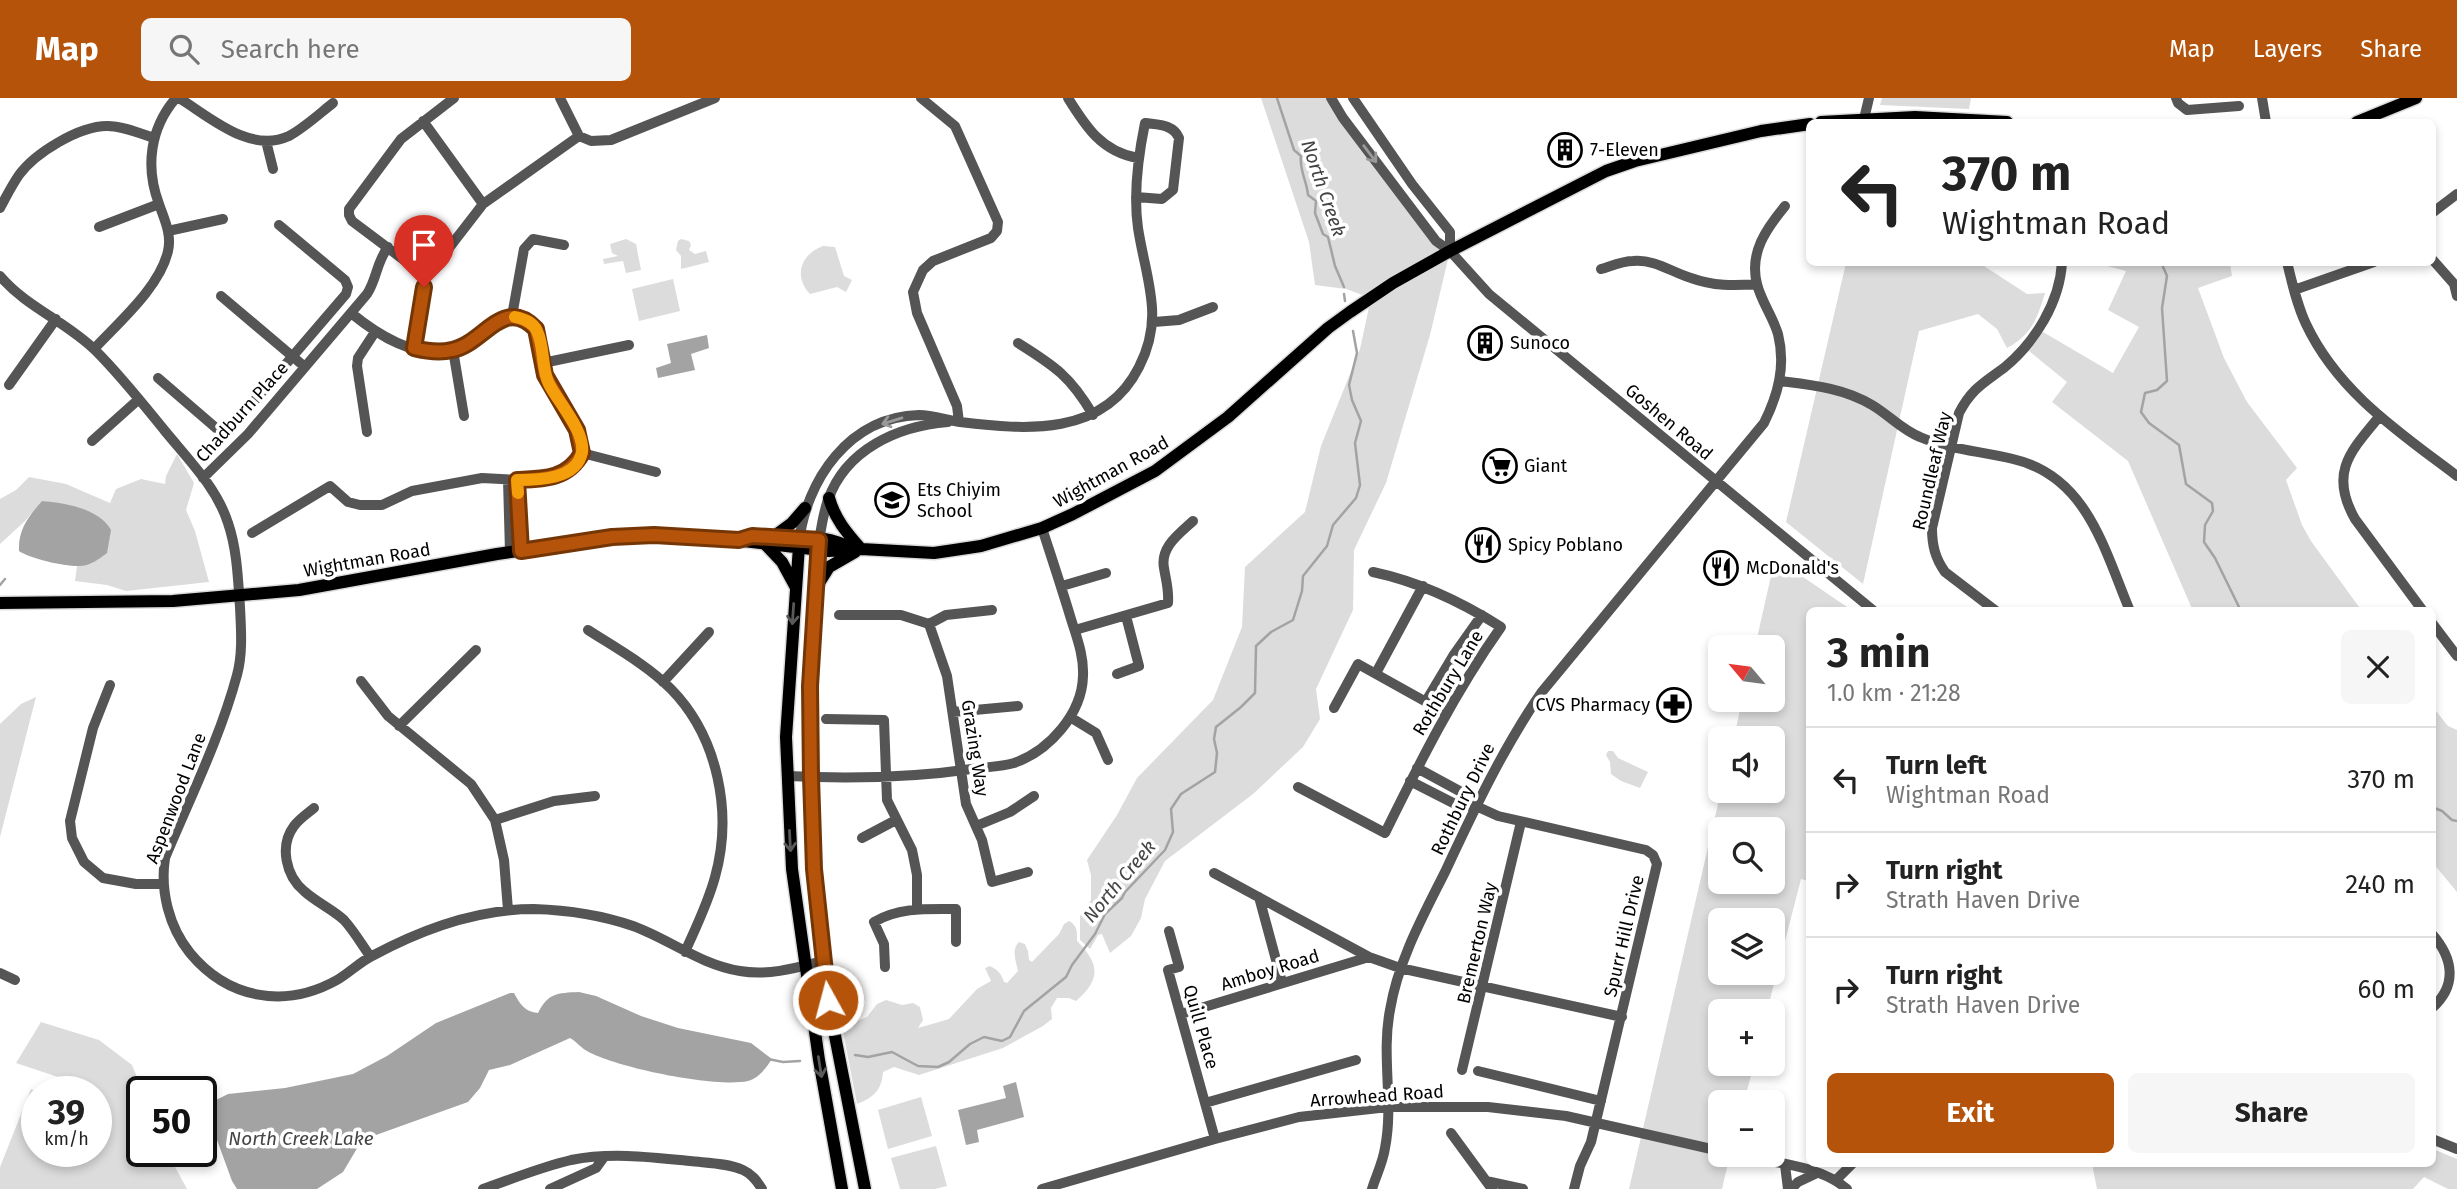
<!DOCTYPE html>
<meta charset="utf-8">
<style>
:root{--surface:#fff;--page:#f6f6f6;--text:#222;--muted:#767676;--line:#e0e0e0;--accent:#b45309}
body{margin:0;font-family:"Fira Sans",sans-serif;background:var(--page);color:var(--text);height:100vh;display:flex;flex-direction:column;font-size:26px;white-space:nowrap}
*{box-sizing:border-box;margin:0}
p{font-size:23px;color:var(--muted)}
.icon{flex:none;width:38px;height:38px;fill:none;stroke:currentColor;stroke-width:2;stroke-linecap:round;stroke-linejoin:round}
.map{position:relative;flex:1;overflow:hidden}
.sheet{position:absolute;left:1806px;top:509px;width:630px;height:560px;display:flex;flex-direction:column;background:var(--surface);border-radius:10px;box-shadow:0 4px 10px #0003}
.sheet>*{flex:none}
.hud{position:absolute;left:1806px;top:21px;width:630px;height:147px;border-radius:10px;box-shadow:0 4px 10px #0003;background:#fff;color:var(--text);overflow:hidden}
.needle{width:46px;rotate:299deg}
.buttons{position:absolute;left:1708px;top:537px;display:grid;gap:14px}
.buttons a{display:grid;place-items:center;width:77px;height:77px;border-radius:10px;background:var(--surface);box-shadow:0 4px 10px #0003;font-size:35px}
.speed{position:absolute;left:21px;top:978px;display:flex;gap:14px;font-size:35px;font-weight:700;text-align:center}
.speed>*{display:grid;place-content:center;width:91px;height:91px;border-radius:50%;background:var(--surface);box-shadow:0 4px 10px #0003;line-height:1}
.speed small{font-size:18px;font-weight:400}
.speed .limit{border:4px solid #111;border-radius:10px;background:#fff;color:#111}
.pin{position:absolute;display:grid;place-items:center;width:60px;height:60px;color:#fff;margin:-72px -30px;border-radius:50% 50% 50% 0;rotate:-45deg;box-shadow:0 0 7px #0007}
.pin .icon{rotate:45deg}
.me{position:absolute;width:77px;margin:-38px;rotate:353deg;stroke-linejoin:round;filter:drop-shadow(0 0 5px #0008)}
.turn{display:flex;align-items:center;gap:24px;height:147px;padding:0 21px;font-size:32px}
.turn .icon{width:91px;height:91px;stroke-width:2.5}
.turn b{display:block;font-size:49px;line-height:60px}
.round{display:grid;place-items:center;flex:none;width:74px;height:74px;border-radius:10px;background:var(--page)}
.head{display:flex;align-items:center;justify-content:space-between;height:119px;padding:0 21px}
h1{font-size:42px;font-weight:700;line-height:52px}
.button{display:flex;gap:14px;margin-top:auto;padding:14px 21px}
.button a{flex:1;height:80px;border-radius:10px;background:var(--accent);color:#fff;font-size:28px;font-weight:700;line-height:80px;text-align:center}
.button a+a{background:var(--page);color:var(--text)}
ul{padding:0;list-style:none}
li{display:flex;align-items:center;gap:21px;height:105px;padding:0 21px;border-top:2px solid var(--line)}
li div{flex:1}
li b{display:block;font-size:26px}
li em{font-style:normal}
header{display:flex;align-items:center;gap:42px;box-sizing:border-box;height:98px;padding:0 35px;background:var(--accent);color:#fff}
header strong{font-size:33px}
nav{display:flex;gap:38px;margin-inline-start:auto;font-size:24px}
.search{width:490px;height:63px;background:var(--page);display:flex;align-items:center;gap:18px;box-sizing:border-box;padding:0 24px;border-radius:10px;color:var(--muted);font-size:26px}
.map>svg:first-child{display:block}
</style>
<header>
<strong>Map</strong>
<div class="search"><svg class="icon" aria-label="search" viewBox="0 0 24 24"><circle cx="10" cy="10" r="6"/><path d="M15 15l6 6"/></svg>Search here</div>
<nav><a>Map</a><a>Layers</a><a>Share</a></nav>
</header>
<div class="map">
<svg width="2457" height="1091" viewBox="0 0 2457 1091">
<rect width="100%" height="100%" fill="#fff"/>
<!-- green -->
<path fill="#dcdcdc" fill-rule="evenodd" d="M1261,0H1331L1412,113L1450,153L1430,237L1386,385L1354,452L1353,512L1316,591L1320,621L1303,649L1253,696L1165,763L1145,801L1141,820L1131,838L1110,855L1102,836L1098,837L1090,851L1080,842V818L1091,802V777L1087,762L1117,717L1137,680L1213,602L1242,529L1245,469L1305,414L1321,348L1360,251L1371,200L1346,191L1315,187L1309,144Z
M1882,0H1971L1969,11L1880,7Z
M626,141L636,146L641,172L626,175L623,163L604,166L603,161L618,158L612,155L610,146Z
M681,141L689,143L691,147L689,152L695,156L706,153L709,164L681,171V158L676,152L678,143Z
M823,148L835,149L844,178L852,182L846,194L837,189L810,196C793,178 801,156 823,148Z
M1846,165H1963L1984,168L2027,196L2045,195C2037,221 2032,236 2007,250L1997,231L1978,216L1919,233L1863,486L1786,424Z
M2107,165H2230L2232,178L2198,190L2224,260L2247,304L2297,370L2286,382L2302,427L2311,443L2362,513H2193L2128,363L2052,304L2067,284L2029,253L2043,234L2113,275L2139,229L2108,212L2126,173L2107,168Z
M673,181L680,213L639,223L632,191Z
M177,356L194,385L186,412L195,433L209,484L126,493L107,487L75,483L77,468H83L80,410L42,403L25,423L0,446V401L16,392L29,379L66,386L110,405L116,391L141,381L165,386L166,378Z
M1775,460L1853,513H1810L1809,783L1801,781L1767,913L1720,914V966H1754L1744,1004H1720V1057H1730L1722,1091H1629L1721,693H1773V640H1734L1742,602H1773V550L1755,549ZM1720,732H1773V784H1720ZM1720,822H1773V875H1720Z
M36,599L0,739V626L21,606Z
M2432,608L2448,628L2457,632V794L2433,765Z
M1608,653H1613L1618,660L1648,674L1640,690L1621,683L1611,676L1610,664L1606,657Z
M1069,823C1078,828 1077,834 1077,843C1100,866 1101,881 1076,903L1069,900H1057L1051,910L1052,921L1043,928L1003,950L919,977L894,969L883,974C882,992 873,1000 857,1006L842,929L867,919L877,906L886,902L902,907L913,905L920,909L923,922L918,930L949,921L977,891L991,883L985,870L990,868C998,872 1001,875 1004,884L1007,885L1018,873C1016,863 1011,852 1019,844L1025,846L1028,853L1029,862L1032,864L1059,836L1064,826Z
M41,924L99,942L132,967L143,994L142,1054H167L187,1091H0V1069L31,991L37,994V1054H96V994H79L82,987L16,965Z
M921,999L932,1038L888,1051L878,1012Z
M936,1048L947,1088L935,1091H900L891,1060Z
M2433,1051L2457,1061V1091H2448L2424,1079L2413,1091H2097L2092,1066H2432Z"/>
<!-- water -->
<path fill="#a3a3a3" d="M707,237L709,250L691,256L695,272L658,280L656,270L671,265L667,246Z
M42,403C64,405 99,410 111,432L107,455C99,461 91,467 81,468C66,469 31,461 19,453C18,432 28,419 42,403Z
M579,894L596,898L641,918L678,930L751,945L772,961C766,970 759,980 748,983C716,990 617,970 587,953C581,950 577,944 570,940L510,967L489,972L480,990L468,1004L362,1042L343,1074L317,1091H237L232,1083L209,1020L211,1010L216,1002L228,996L285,990L353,976L387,958L436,925L510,895H514C520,906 525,914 538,915C548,895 557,895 579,894Z
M1016,984L1024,1019L977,1032L979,1044L966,1047L958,1012L1006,1000L1003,988Z"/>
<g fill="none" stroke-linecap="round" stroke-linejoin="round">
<!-- stream -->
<path stroke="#a3a3a3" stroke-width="2.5" d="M1277,0L1294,52L1301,58C1299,71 1307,84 1308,97L1316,103L1315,115L1323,136L1328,139L1335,168L1344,189
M2161,164L2167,178L2162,210L2167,283L2157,292L2145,295L2141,314L2149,325L2179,347L2186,386L2212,405L2213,413L2205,427L2204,444L2215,460L2241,513
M1344,196L1345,203
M0,487L5,481
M2432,709L2442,713L2452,722L2457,723
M855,957L868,959L892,954L918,968L938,969L949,964L970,946L984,939L1002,943L1010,939L1024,913L1066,879L1072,867L1095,836L1105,816L1122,800L1125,794L1165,752L1173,734L1171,711L1181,696L1215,674L1217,655L1214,641L1216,629L1241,609L1255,595L1256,548L1271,534L1293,522L1302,493L1303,478L1327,448L1333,427L1356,400L1360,387L1355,345L1361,323L1352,302L1349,287L1357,255L1353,233
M768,961L783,964L800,963"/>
<!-- major casing -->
<g stroke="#dbdbdb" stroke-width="15">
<path id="major" d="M1821,24L1915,19L2007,24
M2357,24L2416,0
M829,400C835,421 846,434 861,451
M773,439L792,425L805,410
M784,439C806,439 833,438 851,451
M765,446L782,464L795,488
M799,448L786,639L792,771L819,962L842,1091
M818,451L810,588L814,771L828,902L865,1091
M817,488L829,469L855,454
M0,505L173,503L299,492L497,456L612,439L654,437L718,440L829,453L861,451L934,455L981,448L1042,430L1073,416L1155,373L1228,319L1328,230L1350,214L1393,185L1450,153L1606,73L1635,63L1761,33L1810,26"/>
</g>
<!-- minor -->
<path stroke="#555" stroke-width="10" d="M179,0C210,19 250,56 289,38C304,30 319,16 333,5
M454,0L401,41L349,111V117L352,123L420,174L427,175L432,172L483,106L579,38
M560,0L579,38L591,43L611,42L715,0
M921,0L955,28L998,124L997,133L991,140L933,163L923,172L913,194L917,215L957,308L959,324
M1068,0C1086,29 1102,54 1138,60
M1331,0L1343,20L1436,143L1450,153L1489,196L1874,513
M1353,0L1412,86L1450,134V153
M2176,0L2178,5L2187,12L2239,8
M2262,0L2266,24
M1864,21L1869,0
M423,23L483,106
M266,43L273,71
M0,110C6,99 12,87 19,77C35,55 79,28 107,28C123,28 139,35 154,40
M2432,115L2457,96
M99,129L159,106
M168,133L223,121
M2432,161L2454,186L2457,198
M2287,164C2292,185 2297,207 2306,226C2338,294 2399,334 2457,378
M1601,171C1611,168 1623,163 1633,163C1655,161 1671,174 1691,180C1713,188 1734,188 1757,186
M0,178C26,209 67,224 96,253C121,278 143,306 165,333C188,361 217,390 228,425C237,451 238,481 240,509C241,531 243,555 237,577C220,640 190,700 165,760C160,793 169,829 190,855C228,901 285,911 337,882C349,875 360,864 372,858C422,831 477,811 534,811C567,812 601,817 633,828C669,841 701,867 740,873C768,878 796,870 823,863
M2294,192L2374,164
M221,198L305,269
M512,218L524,151L533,141L564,147
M1154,224L1179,222L1213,209
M1018,245C1055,268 1071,279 1093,317
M414,250L424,189
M94,251C119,224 160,189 168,153C172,136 164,121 159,106C145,69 150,30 176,0
M453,252L464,318
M543,265L629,247
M158,280L216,330L224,332L231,330L346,196L348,189L345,182L279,127
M1780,283C1812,287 1844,290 1872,307C1889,317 1902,332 1920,339C1950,352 1982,353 2013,361C2087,378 2104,451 2130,513
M9,287L56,221
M2379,319C2350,354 2329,375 2355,421L2423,513
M367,334L357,268L358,260L375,234
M92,343L139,301
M582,355L656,374
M203,380L248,336L367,196C377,181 376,165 388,149
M508,382L510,454
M517,382L521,453
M252,435L330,388L348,404L360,407H382L412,393L482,380L517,382L549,381L570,371L582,355C579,324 555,306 546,278C541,264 544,244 536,231C515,196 477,246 453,252C416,262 378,237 351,215
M819,444C821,430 823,416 828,402C846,351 898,328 948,324
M799,445C806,382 849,319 919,317C933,317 946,322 960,324C1026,332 1104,339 1139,269C1165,219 1146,182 1138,130C1133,95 1138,59 1145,25C1158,27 1173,26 1179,40L1173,92L1162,101L1136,99
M1062,488L1106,475
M1996,513L1945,474C1935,460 1932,447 1932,430L1959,315C1972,290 1984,285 2005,269C2035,244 2060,204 2062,164
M839,517H901L929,526L946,517L992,512
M2432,525L2457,558
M929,526L947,578L966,706L982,742L992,784L1028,774
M588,532C616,550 647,567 671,591C718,639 733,715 715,779C708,805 696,829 685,854
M1075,532L1168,505C1169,491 1166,483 1164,470C1160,449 1179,436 1193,423
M1376,575L1423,488
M1117,576L1139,568L1126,518
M361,583L388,618L471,686L495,722L504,762L508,812
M663,584L709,534
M110,587L93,630L70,723L72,740L84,764L103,780L136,786H163
M1426,603L1453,558L1482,517
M1334,610L1358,566L1446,615
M953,614L1018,608
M1070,619L1096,635L1108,662
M826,621L884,622L887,702L912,752L917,777V811
M399,628L476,552
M1417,670L1465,696L1476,708L1498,718L1646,752L1653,757L1657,766L1591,1044L1580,1068L1574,1091
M787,678C849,681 910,680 972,671C985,669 1001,669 1014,665C1049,653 1082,616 1083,578C1084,558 1077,540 1071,521C1062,491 1052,461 1042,430
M1410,683L1459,708H1476
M1298,689L1385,735C1420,664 1455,594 1501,529C1460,503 1420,484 1373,474
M314,710C308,715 299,721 294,728C279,748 286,778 304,793C316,804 332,811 344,822C354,833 362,847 370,858
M495,722L554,703L595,698
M976,728L1010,714L1034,698
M862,740L896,722
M1214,775L1369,859L1400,870L1622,919
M1259,799L1282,884
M1169,833L1179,869L1168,872L1215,1041
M2432,836C2454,861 2457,888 2432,910
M885,869L884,846L874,824C899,809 928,811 956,811V844
M0,875L15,882
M1181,916L1369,859
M1462,972L1521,724
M1478,973L1601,1003
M1205,1005L1356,962
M1451,1035L1492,1091
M2432,1041L2457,1051
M1739,1057C1774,1065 1819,1067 1847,1091
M1785,1067L1788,1091
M1836,1082L1852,1066
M1486,1083L1523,1091
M483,1091C512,1081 541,1069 571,1062C610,1054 651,1059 690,1063C707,1065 727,1065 743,1072C752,1076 757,1083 762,1091
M550,1091L596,1070L604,1059
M1042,1091L1215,1041L1299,1019L1388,1009H1488L1566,1018L1720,1053
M1372,1091C1376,1078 1383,1064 1385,1050C1394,1005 1381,958 1390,912C1398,863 1423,818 1445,774C1474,712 1502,652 1541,595L1764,325C1778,297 1786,268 1778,236C1773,219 1761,203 1757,186C1749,155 1766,131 1785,108
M1791,1091L1798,1084L1817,1075"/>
<!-- major -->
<use href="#major" stroke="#000" stroke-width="12"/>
</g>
<!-- one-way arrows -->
<defs><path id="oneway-shaft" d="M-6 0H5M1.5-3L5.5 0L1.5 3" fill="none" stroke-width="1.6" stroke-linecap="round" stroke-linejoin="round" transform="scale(1.75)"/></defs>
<g stroke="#999">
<use href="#oneway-shaft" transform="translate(1370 56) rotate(53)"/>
<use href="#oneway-shaft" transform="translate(892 323) rotate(163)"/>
</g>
<g stroke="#595959">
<use href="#oneway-shaft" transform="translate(793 516) rotate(94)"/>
<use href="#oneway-shaft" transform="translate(790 743) rotate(87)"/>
<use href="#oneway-shaft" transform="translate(820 969) rotate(81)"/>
</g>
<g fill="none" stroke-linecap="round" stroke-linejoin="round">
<!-- route casing -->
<g stroke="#753606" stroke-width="18">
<path id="route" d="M424,189L414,250C426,253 440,255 452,252C484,246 503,197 536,231L545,277L577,332L582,355C568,381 544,381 517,382L521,453L612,439L654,437L739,442L752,438L819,442L810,588L811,679L814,771L828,902"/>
</g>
<!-- route -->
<use href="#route" stroke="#b45309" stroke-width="12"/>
<!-- slow -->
<path stroke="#f59e0b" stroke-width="12" d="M515,219C524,221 533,224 537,233C545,250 541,270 549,286C558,304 585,333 582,354C577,382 537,382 517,382L518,395"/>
</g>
<!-- icons -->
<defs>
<g id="building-ring" transform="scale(1.75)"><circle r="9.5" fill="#fff" stroke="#000" stroke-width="1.5"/><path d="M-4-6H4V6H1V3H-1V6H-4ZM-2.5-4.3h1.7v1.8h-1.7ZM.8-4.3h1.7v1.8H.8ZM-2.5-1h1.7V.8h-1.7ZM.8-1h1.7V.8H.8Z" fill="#000"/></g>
<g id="supermarket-ring" transform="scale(1.75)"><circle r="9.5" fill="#fff" stroke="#000" stroke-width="1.5"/><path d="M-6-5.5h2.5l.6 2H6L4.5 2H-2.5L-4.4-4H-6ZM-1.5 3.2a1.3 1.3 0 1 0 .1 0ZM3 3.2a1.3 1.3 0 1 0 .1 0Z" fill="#000"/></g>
<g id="school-ring" transform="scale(1.75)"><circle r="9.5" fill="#fff" stroke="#000" stroke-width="1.5"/><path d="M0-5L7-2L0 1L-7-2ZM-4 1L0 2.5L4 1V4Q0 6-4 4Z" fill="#000"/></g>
<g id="restaurant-ring" transform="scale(1.75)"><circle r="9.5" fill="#fff" stroke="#000" stroke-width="1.5"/><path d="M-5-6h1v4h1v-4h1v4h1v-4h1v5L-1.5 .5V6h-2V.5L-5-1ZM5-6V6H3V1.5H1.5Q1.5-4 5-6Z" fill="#000"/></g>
<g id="pharmacy-ring" transform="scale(1.75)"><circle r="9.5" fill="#fff" stroke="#000" stroke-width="1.5"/><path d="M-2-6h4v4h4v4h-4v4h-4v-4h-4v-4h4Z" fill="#000"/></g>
</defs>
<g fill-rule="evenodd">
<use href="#building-ring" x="1565" y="52"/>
<use href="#building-ring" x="1485" y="245"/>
<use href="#supermarket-ring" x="1500" y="368"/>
<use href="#school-ring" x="892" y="402"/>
<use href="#restaurant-ring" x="1483" y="447"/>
<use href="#restaurant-ring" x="1721" y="470"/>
<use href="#pharmacy-ring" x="1674" y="607"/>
</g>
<g text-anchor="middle" stroke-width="7" stroke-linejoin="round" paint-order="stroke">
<!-- poi labels -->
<g font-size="18" fill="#000" stroke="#fff" text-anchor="start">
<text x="1590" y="58">7-Eleven</text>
<text x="1510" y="251">Sunoco</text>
<text x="1524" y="374">Giant</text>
<text x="917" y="398">Ets Chiyim<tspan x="917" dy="21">School</tspan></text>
<text x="1508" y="453">Spicy Poblano</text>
<text x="1746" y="476">McDonald's</text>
<text x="1650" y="613" text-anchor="end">CVS Pharmacy</text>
</g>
<!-- street labels -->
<g font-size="18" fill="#000" stroke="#fff">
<text transform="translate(242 314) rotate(-48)" y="6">Chadburn Place</text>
<text transform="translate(1669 324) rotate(40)" y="6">Goshen Road</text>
<text transform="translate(1932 373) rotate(-77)" y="6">Roundleaf Way</text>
<text transform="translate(1111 374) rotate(-29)" y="6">Wightman Road</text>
<text transform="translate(367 462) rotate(-10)" y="6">Wightman Road</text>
<text transform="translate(1448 585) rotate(-59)" y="6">Rothbury Lane</text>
<text transform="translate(975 650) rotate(81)" y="6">Grazing Way</text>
<text transform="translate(176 700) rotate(-69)" y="6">Aspenwood Lane</text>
<text transform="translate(1463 701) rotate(-64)" y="6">Rothbury Drive</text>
<text transform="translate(1624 838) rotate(-77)" y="6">Spurr Hill Drive</text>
<text transform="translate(1477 845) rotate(-77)" y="6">Bremerton Way</text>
<text transform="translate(1270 872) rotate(-17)" y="6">Amboy Road</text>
<text transform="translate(1201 929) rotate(74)" y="6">Quill Place</text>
<text transform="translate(1377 998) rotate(-4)" y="6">Arrowhead Road</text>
</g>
<!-- water labels -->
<g font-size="19" font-style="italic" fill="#444" stroke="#fff">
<text transform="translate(1324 90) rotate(71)" y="7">North Creek</text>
<text transform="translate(1119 783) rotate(-50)" y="7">North Creek</text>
<text x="301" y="1047">North Creek Lake</text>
</g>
</g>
</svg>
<div class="buttons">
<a><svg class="needle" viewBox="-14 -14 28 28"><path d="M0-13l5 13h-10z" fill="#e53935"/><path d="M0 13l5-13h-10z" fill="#767676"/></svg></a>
<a><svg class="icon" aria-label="sound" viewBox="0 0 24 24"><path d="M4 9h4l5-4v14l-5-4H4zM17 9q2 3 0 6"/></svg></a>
<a><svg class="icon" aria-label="search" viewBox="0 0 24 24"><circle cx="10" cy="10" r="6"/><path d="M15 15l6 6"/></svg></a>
<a><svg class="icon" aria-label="layers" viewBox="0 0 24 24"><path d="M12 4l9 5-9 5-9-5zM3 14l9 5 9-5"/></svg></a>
<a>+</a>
<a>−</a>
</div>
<div class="speed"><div>39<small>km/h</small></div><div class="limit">50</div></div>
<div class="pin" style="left:424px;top:189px;background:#d93025"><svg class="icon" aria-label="arrive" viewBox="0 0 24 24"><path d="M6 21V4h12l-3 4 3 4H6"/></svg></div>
<svg class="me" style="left:828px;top:902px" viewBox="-20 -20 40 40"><circle r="17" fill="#b45309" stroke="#fff" stroke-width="3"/><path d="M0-11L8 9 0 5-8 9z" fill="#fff"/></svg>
<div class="hud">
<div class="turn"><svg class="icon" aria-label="left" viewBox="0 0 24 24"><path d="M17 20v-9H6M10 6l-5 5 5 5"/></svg><div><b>370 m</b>Wightman Road</div></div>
</div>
<section class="sheet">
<div class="head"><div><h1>3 min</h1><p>1.0 km · 21:28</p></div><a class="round"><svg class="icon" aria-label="close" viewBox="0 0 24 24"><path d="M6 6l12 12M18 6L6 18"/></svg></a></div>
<ul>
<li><svg class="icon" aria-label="left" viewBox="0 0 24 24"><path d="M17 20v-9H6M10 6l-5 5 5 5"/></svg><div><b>Turn left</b><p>Wightman Road</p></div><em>370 m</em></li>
<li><svg class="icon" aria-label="right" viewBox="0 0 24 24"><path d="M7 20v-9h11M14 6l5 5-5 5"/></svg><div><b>Turn right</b><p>Strath Haven Drive</p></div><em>240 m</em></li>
<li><svg class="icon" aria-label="right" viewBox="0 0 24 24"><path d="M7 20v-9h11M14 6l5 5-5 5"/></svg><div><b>Turn right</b><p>Strath Haven Drive</p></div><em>60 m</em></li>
</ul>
<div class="button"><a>Exit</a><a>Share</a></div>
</section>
</div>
